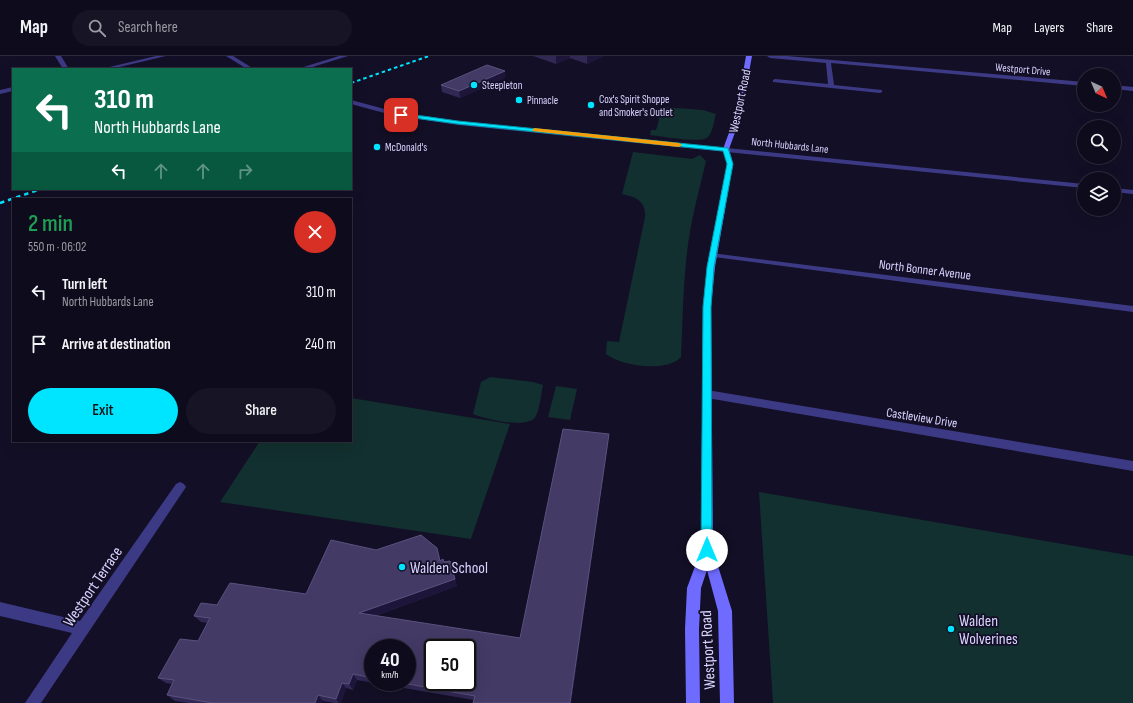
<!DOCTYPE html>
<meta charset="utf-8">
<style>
:root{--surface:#0e0b1c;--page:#171425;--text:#f1f3f6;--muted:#9b9ba3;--line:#2e2b3b;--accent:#00e5ff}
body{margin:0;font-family:"Sofia Sans Condensed",sans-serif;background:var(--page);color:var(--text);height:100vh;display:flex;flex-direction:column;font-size:15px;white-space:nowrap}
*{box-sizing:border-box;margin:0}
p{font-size:13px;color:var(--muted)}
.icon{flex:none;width:22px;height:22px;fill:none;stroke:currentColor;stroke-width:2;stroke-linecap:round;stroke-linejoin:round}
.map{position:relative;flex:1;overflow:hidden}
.drawer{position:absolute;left:12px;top:142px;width:340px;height:244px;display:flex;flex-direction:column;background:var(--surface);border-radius:0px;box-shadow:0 4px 16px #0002,0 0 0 1px var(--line)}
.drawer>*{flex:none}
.hud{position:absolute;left:12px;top:12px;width:340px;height:122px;border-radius:0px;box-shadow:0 4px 16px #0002,0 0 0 1px var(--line);background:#0b6e4f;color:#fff;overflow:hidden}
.needle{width:26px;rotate:136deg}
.tools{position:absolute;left:1077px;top:12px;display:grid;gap:8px}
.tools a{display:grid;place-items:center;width:44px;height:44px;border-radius:50%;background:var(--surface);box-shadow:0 4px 16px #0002,0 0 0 1px var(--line);font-size:20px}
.speed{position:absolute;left:364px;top:583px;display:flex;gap:8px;font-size:20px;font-weight:700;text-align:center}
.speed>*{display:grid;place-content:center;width:52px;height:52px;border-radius:50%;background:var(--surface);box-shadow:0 4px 16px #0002,0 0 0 1px var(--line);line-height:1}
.speed small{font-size:10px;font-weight:400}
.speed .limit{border:2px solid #111;border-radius:6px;background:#fff;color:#111}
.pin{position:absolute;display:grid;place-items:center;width:34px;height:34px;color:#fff;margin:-17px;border-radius:8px;box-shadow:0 2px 6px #0006}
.me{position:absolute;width:44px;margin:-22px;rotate:0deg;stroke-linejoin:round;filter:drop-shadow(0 0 3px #0008)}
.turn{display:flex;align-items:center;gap:14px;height:84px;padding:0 16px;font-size:18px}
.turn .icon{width:52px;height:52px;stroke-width:2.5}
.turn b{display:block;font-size:28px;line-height:34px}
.lanes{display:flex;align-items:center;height:38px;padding:0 16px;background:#0003;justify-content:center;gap:20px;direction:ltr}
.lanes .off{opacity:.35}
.round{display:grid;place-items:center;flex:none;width:42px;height:42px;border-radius:21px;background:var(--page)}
.overview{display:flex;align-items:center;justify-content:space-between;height:68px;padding:0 16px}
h1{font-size:24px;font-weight:600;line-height:30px;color:#1e9e55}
.cta{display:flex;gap:8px;margin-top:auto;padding:8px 16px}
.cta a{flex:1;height:46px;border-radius:24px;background:var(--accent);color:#111;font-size:16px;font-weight:600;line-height:46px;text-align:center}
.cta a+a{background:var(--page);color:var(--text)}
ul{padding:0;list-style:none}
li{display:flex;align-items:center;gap:12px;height:52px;padding:0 16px}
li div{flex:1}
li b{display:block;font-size:15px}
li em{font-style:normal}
header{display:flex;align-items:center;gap:24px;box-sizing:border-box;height:56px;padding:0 20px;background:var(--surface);border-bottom:1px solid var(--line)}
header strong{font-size:19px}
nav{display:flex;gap:22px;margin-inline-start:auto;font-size:14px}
.search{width:280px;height:36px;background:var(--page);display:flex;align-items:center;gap:10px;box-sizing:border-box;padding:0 14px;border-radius:22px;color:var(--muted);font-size:15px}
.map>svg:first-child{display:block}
</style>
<header>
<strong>Map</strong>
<div class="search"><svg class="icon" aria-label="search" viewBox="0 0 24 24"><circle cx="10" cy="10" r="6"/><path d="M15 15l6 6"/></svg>Search here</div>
<nav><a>Map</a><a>Layers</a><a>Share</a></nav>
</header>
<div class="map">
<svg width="1133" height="647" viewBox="0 0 1133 647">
<rect width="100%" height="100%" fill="#130f26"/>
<!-- green -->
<path fill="#12302f" d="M662,51L703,54L716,58C714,64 713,76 708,81C702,88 660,80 650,79L651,74H656L659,64L658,56Z
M633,96L692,103L700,99L706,105C700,131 693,156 689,182C683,221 683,261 681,301C667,317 621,310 606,298L607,285L619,286L645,161C646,145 636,141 622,138Z
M490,321L533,326L543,329C541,339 540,351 536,360C529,374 484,363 473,358L481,326Z
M556,330L577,333L570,364L548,361Z
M351,342L510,368L471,483L220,446L260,385H351Z
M759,436L1133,500V647H773Z"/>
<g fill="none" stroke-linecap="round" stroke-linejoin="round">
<!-- street -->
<path fill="#3d3a85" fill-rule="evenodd" d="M55,0H61L69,13H63Z
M156,0H166L111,13H101Z
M226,0H233L254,13H247Z
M339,0H348L306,13H297Z
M767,0H787L1084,26V30L831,7L834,29L882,34V36L880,37L773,26V24L775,23L828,28L826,7L770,2Z
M1114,29L1133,31V35L1114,33Z
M13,31V35L0,38V34Z
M351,44L392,55L458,65L1084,128V132L458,69L392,59L351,48Z
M1114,132L1133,134V138L1114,136Z
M711,197L1133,250V256L714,201H711Z
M707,334L1133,405V415L707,342L703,341L702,338L703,335Z
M180,426L184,428L186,431L184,434L41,647H25L72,577L0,560V546L80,565L176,428Z"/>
<!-- secondary -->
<path fill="#6f6bff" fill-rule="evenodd" d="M746,0H752L741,60L729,93L733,108L715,211L711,251L713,494L732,555L734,647H720L718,555L707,514L701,532L699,573L700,647H686L685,573L687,532L701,494L703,251L707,211L727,108L723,93L735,60Z"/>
<!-- rail-far1 -->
<path stroke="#00e5ff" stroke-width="2" stroke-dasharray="3.5 3" stroke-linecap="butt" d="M351,27L429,0"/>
<!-- rail -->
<path stroke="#00e5ff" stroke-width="2.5" stroke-dasharray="4.5 4" stroke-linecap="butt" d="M0,147L41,133"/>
</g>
<!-- wall -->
<path fill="#312854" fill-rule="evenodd" d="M533,0H604L587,8L570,2L556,8Z
M505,15V22L460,42L442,36L441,29Z
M609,378L571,647L474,644L357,624L353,634L346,632L341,647H334L323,645L322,647H189L175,645L167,639L172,628L166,627L158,622L198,585L208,567L201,566L194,560L217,549L306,538L376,494L439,499L440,505L444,506L450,505L457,530L375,560L520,582ZM373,592L407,626H373Z"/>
<!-- shaded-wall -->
<path fill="#1d163a" d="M556,0H570V2L556,8Z
M587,0H604L587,8Z
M505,15V22L460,42L459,35Z
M609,378L571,647H570Z
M455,523L457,530L363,564L359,557Z
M353,618L357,624L353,634L349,628Z
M342,627L346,632L341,647H339L336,643Z
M318,639L323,645L322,647H315Z"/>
<!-- building -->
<path fill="#433a66" stroke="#5a527e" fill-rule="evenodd" d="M487,9L505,15L459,35L441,29Z
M563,373L609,378L570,647H473L475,640L397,626H407V592H373V622L353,618L349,628L342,627L336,643L318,639L315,647H212L167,639L174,624L158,622L180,583L198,585L210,562L194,560L201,547L217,549L230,527L306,538L331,484L376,494L421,479L437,492L440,505L443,503L444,506L450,505L455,523L359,557L520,582ZM433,592H467V626H433Z"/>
<!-- route -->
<path fill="#00e5ff" stroke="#0095a6" d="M401,57L458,65L728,92L733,108L714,211L711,251L712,494L711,498L707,499L703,498L701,494L703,251L707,211L727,108L723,95L458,68L399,60Z"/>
<!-- slow -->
<path fill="#f59e0b" d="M534,72L679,87L682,89L679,91L532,75Z"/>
<!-- markers -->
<g fill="#00e5ff" stroke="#130f26" stroke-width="1.5">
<circle cx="474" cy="29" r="4"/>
<circle cx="519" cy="44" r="4"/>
<circle cx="591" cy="49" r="4"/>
<circle cx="377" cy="91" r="4"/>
<circle cx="402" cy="511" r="4"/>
<circle cx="951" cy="573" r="4"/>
</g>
<g text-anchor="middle" stroke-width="3.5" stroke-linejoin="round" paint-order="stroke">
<!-- far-street labels -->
<g font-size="11" fill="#d9d4ff" stroke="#130f26">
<text transform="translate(1023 13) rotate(5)" y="4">Westport Drive</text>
<text transform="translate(790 89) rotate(6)" y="4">North Hubbards Lane</text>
</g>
<!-- far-poi labels -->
<g font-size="11" fill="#d9d4ff" stroke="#130f26" text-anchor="start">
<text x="482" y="33">Steepleton</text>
<text x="599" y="47">Cox's Spirit Shoppe<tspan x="599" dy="13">and Smoker's Outlet</tspan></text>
<text x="527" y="48">Pinnacle</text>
<text x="385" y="95">McDonald's</text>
</g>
<!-- street labels -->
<g font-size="13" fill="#d9d4ff" stroke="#130f26">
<text transform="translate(739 45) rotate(-78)" y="5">Westport Road</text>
<text transform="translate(925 213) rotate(7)" y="5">North Bonner Avenue</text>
<text transform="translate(922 361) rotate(9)" y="5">Castleview Drive</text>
</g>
<!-- near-poi labels -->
<g font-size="16" fill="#d9d4ff" stroke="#130f26" text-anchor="start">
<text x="410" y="517">Walden School</text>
<text x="959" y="570">Walden<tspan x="959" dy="18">Wolverines</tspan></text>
</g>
<!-- near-street labels -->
<g font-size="16" fill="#d9d4ff" stroke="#130f26">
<text transform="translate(92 530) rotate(-56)" y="6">Westport Terrace</text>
<text transform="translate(707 594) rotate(-93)" y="6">Westport Road</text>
</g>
</g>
</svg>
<div class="tools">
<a><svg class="needle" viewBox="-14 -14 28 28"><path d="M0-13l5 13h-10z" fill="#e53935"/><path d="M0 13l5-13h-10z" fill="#9b9ba3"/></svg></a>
<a><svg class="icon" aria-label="search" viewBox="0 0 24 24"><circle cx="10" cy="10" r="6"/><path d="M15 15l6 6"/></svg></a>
<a><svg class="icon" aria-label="layers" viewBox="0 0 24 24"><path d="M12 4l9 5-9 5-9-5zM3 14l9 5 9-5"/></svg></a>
</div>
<div class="speed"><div>40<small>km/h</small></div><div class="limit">50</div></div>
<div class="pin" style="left:401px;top:59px;background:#d93025"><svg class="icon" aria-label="arrive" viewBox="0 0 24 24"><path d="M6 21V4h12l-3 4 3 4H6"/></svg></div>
<svg class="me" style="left:707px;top:494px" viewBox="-20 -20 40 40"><circle r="19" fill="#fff"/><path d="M0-13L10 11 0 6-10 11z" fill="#00e5ff"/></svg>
<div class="hud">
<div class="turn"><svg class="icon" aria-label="left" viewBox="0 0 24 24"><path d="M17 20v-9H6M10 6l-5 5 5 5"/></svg><div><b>310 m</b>North Hubbards Lane</div></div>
<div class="lanes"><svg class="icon" aria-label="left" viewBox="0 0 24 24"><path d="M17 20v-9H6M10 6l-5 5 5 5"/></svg><svg class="icon off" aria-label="ahead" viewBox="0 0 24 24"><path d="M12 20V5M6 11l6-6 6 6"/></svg><svg class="icon off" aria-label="ahead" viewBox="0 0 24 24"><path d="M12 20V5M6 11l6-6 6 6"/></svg><svg class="icon off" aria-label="right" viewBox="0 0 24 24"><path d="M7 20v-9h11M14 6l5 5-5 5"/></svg></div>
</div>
<section class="drawer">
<div class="overview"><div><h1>2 min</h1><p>550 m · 06:02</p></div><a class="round" style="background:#d93025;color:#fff"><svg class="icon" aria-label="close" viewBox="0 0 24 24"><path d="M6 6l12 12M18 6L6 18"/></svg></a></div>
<ul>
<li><svg class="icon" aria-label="left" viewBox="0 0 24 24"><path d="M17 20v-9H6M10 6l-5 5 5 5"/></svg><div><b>Turn left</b><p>North Hubbards Lane</p></div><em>310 m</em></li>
<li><svg class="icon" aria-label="arrive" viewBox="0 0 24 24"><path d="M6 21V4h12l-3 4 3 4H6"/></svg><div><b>Arrive at destination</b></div><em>240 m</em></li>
</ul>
<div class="cta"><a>Exit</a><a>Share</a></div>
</section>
</div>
